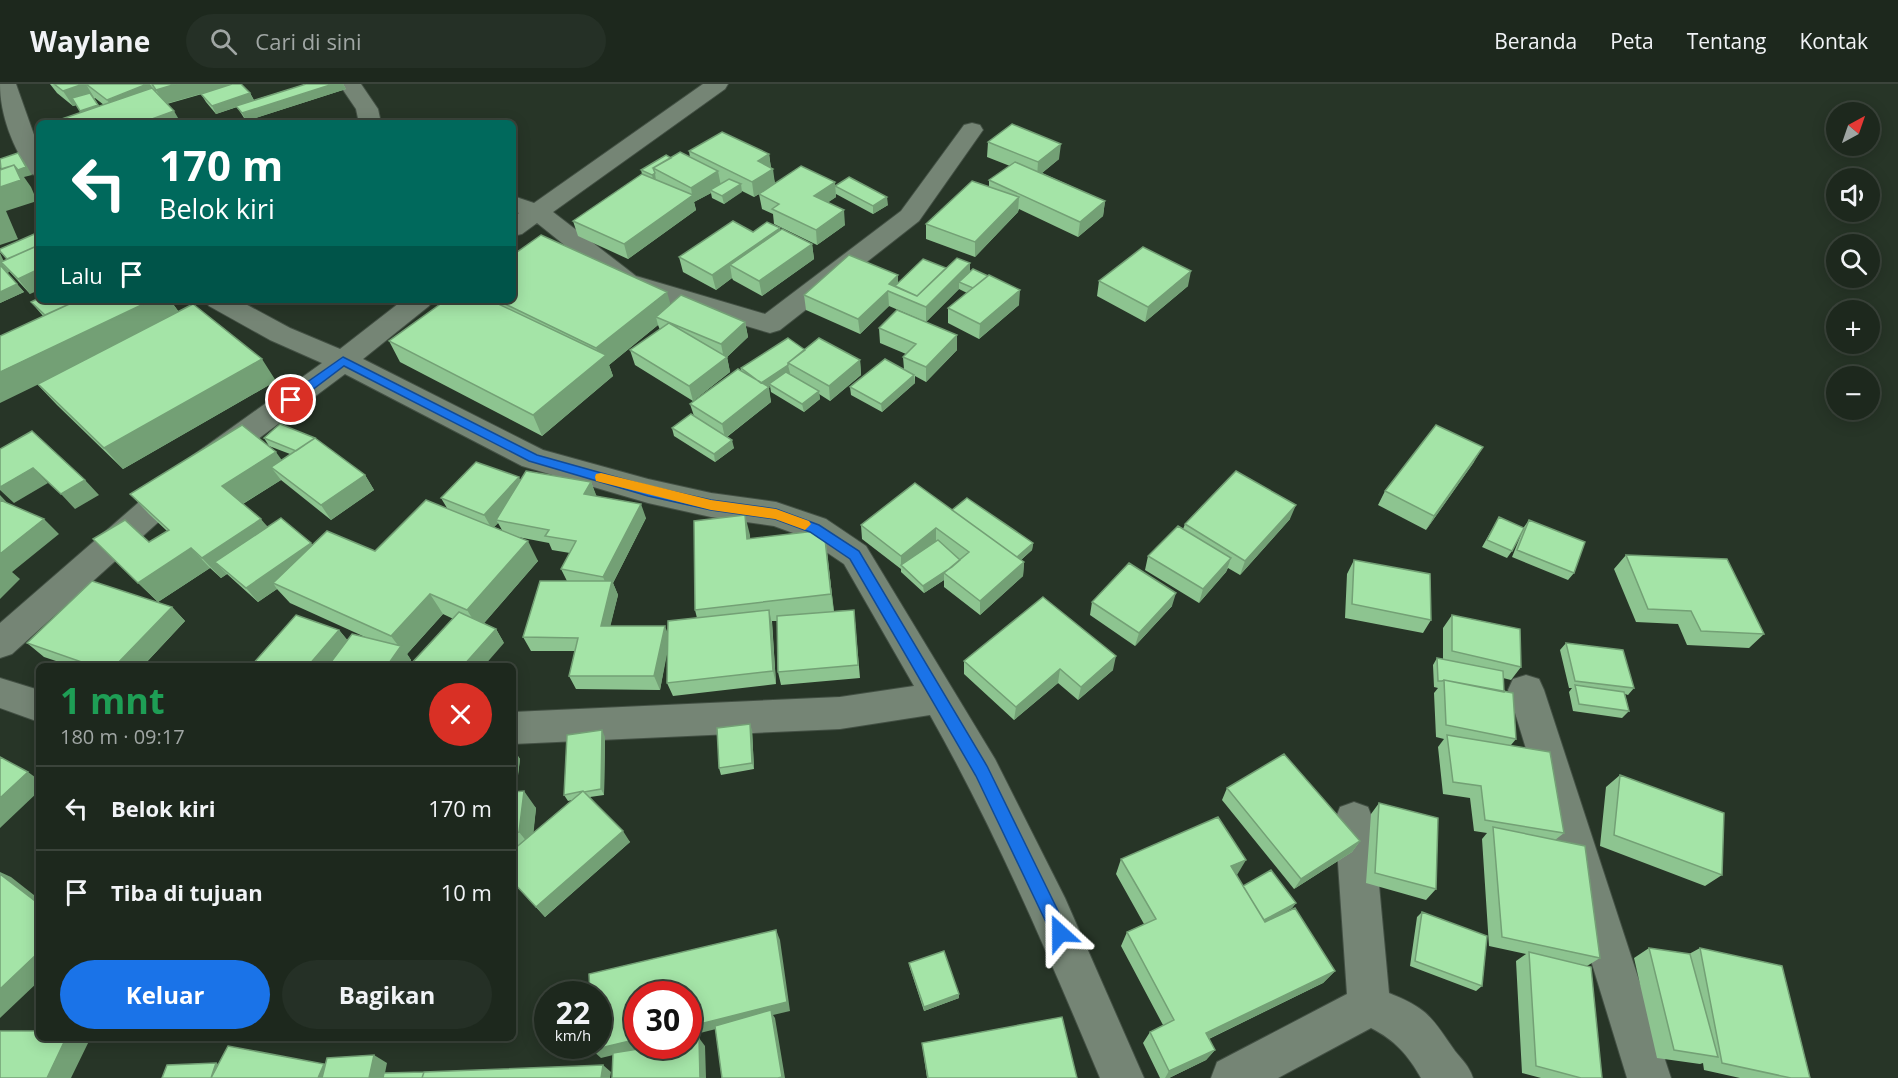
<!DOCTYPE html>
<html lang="id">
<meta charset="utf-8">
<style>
:root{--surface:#1d281d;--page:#253026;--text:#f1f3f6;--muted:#a0a6a4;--line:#3b443b;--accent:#1a73e8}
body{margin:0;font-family:"Open Sans",sans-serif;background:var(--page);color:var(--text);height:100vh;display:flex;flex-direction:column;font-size:22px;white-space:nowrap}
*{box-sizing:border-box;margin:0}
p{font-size:20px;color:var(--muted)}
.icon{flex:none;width:33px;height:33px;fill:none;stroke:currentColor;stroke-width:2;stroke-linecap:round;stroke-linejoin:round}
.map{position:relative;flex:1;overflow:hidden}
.panel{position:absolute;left:36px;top:579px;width:480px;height:378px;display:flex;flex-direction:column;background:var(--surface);border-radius:9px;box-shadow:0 3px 15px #0003,0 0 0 2px var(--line)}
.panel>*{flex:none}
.hud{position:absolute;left:36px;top:36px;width:480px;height:183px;border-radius:9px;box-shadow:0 3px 15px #0003,0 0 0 2px var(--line);background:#00695c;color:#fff;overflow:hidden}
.needle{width:39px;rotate:40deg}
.buttons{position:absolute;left:1826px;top:18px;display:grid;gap:12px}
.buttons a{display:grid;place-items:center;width:54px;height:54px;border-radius:50%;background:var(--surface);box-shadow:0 3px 15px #0003,0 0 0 2px var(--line);font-size:30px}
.speed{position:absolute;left:534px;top:897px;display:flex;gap:12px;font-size:30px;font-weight:700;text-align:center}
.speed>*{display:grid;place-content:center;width:78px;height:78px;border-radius:50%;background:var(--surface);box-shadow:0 3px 15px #0003,0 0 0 2px var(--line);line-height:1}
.speed small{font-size:15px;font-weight:400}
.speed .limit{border:9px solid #d22;background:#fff;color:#111}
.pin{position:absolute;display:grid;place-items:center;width:51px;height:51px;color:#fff;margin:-26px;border:3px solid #fff;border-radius:50%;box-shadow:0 2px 6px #0007}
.me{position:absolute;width:66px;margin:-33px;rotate:336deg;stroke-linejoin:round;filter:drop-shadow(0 0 4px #0008)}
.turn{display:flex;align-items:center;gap:21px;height:126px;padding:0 24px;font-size:27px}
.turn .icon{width:78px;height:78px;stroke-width:2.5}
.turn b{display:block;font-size:42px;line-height:51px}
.then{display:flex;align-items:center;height:57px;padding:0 24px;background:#0003;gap:12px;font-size:22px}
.round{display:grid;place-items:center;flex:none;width:63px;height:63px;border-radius:32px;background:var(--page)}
.head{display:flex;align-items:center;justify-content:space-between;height:102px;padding:0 24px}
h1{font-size:36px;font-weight:700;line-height:45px;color:#1e9e55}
.button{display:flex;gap:12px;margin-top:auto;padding:12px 24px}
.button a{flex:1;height:69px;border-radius:36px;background:var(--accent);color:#fff;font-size:24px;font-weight:700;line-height:69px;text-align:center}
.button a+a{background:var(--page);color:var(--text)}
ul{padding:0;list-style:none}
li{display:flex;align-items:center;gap:18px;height:84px;padding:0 24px;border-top:2px solid var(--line)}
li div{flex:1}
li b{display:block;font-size:22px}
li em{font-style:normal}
header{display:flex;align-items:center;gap:36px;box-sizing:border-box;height:84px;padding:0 30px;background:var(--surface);border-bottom:2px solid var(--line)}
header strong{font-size:28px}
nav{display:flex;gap:33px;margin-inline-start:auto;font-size:21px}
.search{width:420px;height:54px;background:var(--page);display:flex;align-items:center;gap:15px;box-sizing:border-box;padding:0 21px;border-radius:33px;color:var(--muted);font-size:22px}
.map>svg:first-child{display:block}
</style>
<header>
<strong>Waylane</strong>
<div class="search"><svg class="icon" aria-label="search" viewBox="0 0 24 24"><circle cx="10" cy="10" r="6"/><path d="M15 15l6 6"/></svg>Cari di sini</div>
<nav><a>Beranda</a><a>Peta</a><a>Tentang</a><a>Kontak</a></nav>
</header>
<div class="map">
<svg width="1898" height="994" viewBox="0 0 1898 994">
<rect width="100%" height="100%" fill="#273527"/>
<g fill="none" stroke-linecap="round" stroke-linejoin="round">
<!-- street casing -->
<g stroke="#435044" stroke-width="2">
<path id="street" d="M0,0H16L39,65V92L31,90C13,64 0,31 0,0Z
M339,0H361L378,25L381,39H359L356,25Z
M703,0H728L725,5L553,128L636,192L765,230L901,127L964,41L972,39L980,41L983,46L919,137L780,246L770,249L618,204L537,139L522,150L513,152V134L519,129L513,127V112L534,119Z
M205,216H238L290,244L340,265L403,216H433L429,222L363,275L543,366L648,395L711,409L776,418L826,435L866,462L995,675L1065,814L1144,994H1100C1048,870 996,748 930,631L840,645L513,660V628L840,613L914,602L844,480L804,453L774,442L711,433L648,419L522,382L345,290L214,388L12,570L0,574V539L192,372L322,279L270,256L209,222Z
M1526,591L1539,595L1544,606L1671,994H1627L1508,606L1513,595Z
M0,594L39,606V638L0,624Z
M1354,718L1368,723L1373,736L1389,909C1429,925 1431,933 1455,967C1463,977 1469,982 1473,994H1421C1408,971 1395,956 1371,944L1278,994H1211L1217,978L1347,910L1335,736L1340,723Z"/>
</g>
<!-- street -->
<use href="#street" fill="#758575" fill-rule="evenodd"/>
</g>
<!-- wall -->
<path fill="#8dc490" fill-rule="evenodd" d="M50,0H241L250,9L254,16L306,0H343L346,5L246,37L237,23L216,30L206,18L201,10L209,8L167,20L82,28L77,21L73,22L57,9ZM94,14H95L104,21L99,22Z
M988,58L1059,75L1042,89L1105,117L1103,132L1078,153L1019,125L1018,128L975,173L926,155V140L989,103V96L1010,82L987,73Z
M689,67L769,70L771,84L775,99L835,98V102L888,121L873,130L836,110V113L828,118L845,141L817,161L774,140L773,130L762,125L759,110L754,113L742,107L724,120L712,114L711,109L694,118L696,126L628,175L578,152L573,137L642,90L641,86L671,74H690Z
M780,147L812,160L814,175L762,212L733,196L732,194L716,206L683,188L679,173L753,148Z
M39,148L30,210L8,186L9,188L7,189L24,208L0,219L3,177L7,175L0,168Z
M970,179V188L1019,221L979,255L948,239V224L967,209L959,205L926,238L889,222L860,250L806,226L804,211L898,191V199L946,184Z
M1099,197L1188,202L1145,238L1097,212Z
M39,216H170L179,228L276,297L123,385L57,321L38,301L43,232L31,218Z
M446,216H513L670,221L745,238L748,253L727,273L730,288L693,317L635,281L630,266L660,246L658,241L609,281L613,292L542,352L400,278L389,257Z
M879,244L957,266L926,298L915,292V299L882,328L851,311L850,303L904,285L903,273L906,270L880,259Z
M805,266L860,276L861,291L830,317L819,310L820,315L804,328L771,308L770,302L768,303L771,318L727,353L734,364L715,378L674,352L672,344L694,332L690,320L741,287V284Z
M264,354L315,355L365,391L374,406L331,436L281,396L243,420L268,443L313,461L375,467L447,424L441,414L521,396L591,398L596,412L646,434L613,499L618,511L610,542L668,550L697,534L695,526L750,451V455L824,446L834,527L854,526L860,594L781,601L778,588L777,537H772L776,600L673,612L667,599V567L660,606L576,605L569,592L575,567H531L523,553L567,497L561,485L570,469L552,466L549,459L518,453L538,477L484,539L496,545L504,559L443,530L407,570L411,576L407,582H251L339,546L347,556L365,553L290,519L277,505L258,518L227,490L221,494L210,484L158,518L93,455L149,458L167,447L149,430L130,410L282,376L290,370L269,362ZM498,439L502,446L494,443Z
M1474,378L1426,446L1378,421L1385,407Z
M952,426L1033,459L1032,466L1021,476L1024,478L1023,492L980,531L944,503V496L924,509L901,488V485L862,455L861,441Z
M1499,433L1512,467L1507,474L1482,463Z
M1290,435L1240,491L1228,484L1226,488L1199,519L1145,486L1148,472L1183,445L1185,440Z
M1529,436L1574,489L1568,496L1512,473L1524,443Z
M1626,471L1764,550L1749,564L1687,561L1678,540L1636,538L1614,485Z
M1354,476L1431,536L1423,549L1345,534L1347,490Z
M1092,518L1172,522L1135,562L1090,531Z
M172,523L185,537L143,582H71L44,573L27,559Z
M1452,531L1521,583L1511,596L1503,594L1504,608L1516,655L1511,661L1564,749L1555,756L1600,874L1587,882L1602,994H1541L1522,989L1516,877L1526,870L1489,862L1482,755L1487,749L1474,747L1470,714L1443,710L1438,663L1444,655L1436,653L1434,609L1438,604L1434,603L1433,581L1437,574L1443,575V544Z
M1566,559L1634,604L1628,611L1625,610L1629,627L1622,634L1573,627L1569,608L1572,604H1569L1560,566Z
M964,577L1113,586L1078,616L1058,599L1014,636L964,590Z
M752,646L754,685L721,691L719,684Z
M605,653L604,711L590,713L630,758L545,833L513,798V665L520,675L516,708L536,724L533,749L572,716L568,717L564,711Z
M1620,691L1722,791L1705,802L1600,762L1606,703Z
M1227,704L1360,757L1352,768L1294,805L1222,716Z
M1379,719L1436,805L1426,816L1366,799L1371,730Z
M1121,775L1236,791L1243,802L1296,819L1292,824L1276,833L1335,887L1323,899L1209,955L1215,966L1206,976L1169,994H1160L1143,959L1150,948L1163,941L1121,862L1127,848L1144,840L1116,790Z
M1422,828L1482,902L1476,907L1410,882L1417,833Z
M1649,864L1689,870L1700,864L1810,994H1740L1704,986L1703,979L1700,980L1657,974L1634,874Z
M909,879L959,910V914L924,927L910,884Z
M922,959L1077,994H927Z"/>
<!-- shaded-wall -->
<path fill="#73a075" d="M83,0H86L103,29L86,34L80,27L94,14L73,22L63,7Z
M147,0H150L158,14L117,30L107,16Z
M176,0H236L165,20L156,6Z
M333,0H343L346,5L246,37L242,29Z
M250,9L254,17L216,30L212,22Z
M174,27L181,39H141Z
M1061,60L1059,75L1037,93L1038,78Z
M18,69L24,77L32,91L24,93L31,103L37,117L6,127L18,155L0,161V103L14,81Z
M769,70L771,85L758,77Z
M773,85L775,100L754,113L752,98Z
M718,87L721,102L710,106L711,109L694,118L696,126L628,175L624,160L692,111L691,104Z
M655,89L656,97L654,99L652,91Z
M835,98L836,113L816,127L814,112Z
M741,100L742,108L724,120L722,112Z
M887,113L888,121L873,130V122Z
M1019,113L1018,128L975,173V158Z
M1105,117L1103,132L1078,153L1080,138Z
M844,126L845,141L817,161L816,146Z
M780,144L782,160L730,181L732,194L716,206L712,191Z
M812,160L814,175L762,212L759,197Z
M0,169L7,184L0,176Z
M1,179L8,186L9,188L7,189L0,181Z
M970,179V194L959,198V205L926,238V223Z
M39,185V206L30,210L18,195Z
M1191,187L1188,202L1145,238L1148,223Z
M898,191V206L889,200Z
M17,200L24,208L0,219V208Z
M1020,206L1019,221L979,255L980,240Z
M888,207L889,222L860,250L858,235Z
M667,208L673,229L656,233L658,241L609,281L613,292L542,352L533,331L600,276L596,264Z
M152,216H170L181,231L0,319V288Z
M745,238L748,253L725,275L727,273L730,288L693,317L689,302L724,275L721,260Z
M957,251V266L926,298V283Z
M262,275L276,297L123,385L104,364Z
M860,276L861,291L830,317L829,302Z
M788,281L790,289L771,301L769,300L770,302L763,307L761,299Z
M914,291L915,299L882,328L881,320Z
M769,303L771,318L725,354L722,340Z
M819,307L820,315L804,328L802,320Z
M732,356L734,364L715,378L714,370Z
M1483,363L1474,378L1426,446L1434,432Z
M276,368L291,389L271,383L281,396L239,422L222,402Z
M33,384L48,399L14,419L0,406V403Z
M365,391L374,406L331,436L321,421Z
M519,393L526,408L496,436L498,439L492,445L484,431Z
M85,396L99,411L75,425L61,410Z
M591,398L597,413L584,410Z
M0,411L13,425L0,420Z
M641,420L646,434L613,499L618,511L607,556L601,542L609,507L603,493Z
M1296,421L1290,435L1240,491L1245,477Z
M745,431L750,451L751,475L747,455Z
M44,435L59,450L12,488L20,495L0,515V470Z
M261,435L278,456L215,478L227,490L221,494L202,474Z
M936,444V458L901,481V472Z
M824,446L827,466L834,530L831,510Z
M528,457L538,477L479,545L467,526Z
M311,459L322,473L273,499L277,505L258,518L246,504Z
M1033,459L1032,466L1013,483L1014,476Z
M191,464L210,484L158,518L138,499Z
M1231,474L1226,488L1199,519L1203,505Z
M961,477L944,489V496L924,509L923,502Z
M1024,478L1023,492L980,531V517Z
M1176,509L1172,522L1135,562L1139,549Z
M430,510L443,530L407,570L411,576L407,582H387L400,564L391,552Z
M172,523L185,537L143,582H115Z
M769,526L772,540L776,600L773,587Z
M665,542L670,555L660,606L654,592Z
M496,545L504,559L484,582H463Z
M339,546L350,559L331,582H308Z
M1116,572L1113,586L1078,616L1081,603Z
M1060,585L1058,599L1014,636L1016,623Z
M750,640L752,646L754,685L752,679Z
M602,646L605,653L604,711L601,705Z
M513,665L520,675L513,726Z
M28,688L39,696V707L0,744V714Z
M524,707L536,724L532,764L519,748Z
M623,747L630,758L545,833L536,823Z
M1360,757L1352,768L1294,805L1301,795Z
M1246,776L1237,791L1222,797L1231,782Z
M0,788L11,793L39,815V820L0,790Z
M1296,819L1292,824L1259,842L1263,837Z
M776,846L780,856L790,927L773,931L775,934L785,994H778L772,931L688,952V943Z
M39,868V897L0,934V905Z
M1335,887L1323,899L1198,960L1206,949Z
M959,910V914L924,927V923Z
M66,954H87L90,955L71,994H47Z
M699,954L705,962L706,994H700Z
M638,955V962H650L601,974L592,966Z
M1215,966L1206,976L1169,994H1165L1169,987Z
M374,971L387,979L384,994H369Z
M216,979L225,983L211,994Z
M324,980L339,988L336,994H318Z
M603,981L611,988L610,994H601Z"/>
<!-- building -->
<path fill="#a4e4a7" stroke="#73a075" stroke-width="1.5" d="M54,0H83L63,7Z
M86,0H147L107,16Z
M152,0H176L156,6Z
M232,0H241L250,9L212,22L201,10Z
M306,0H333L242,29L236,22Z
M152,4L174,27L141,39H50Z
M90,9L98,21L80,27L72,14Z
M202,35L204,39H190Z
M1012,40L1061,60L1038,78L988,58Z
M722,48L769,70L758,77L773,85L752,98L689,67Z
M680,68L718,87L691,104L653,84Z
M18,69L26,83L18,86L14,81L1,85L0,75Z
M666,71L671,74L653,84L655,89L652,91L641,86Z
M1015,78L1105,117L1080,138L989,96Z
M14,81L21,96L0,103V86Z
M801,82L835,98L814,112L844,126L816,146L772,125L779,120L759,110Z
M642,90L693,111L624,160L573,137Z
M849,93L887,113L873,122L835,102Z
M729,95L741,100L722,112L710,106Z
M972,97L1019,113L975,158L926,140Z
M733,137L753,148L767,138L780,144L712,191L679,173Z
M782,145L812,160L759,197L730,181Z
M39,148V161L7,175L0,167V165Z
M541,151L667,208L596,264L497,216H513V171Z
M39,161V185L18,195L1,178Z
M1143,163L1191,187L1148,223L1099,197Z
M849,171L898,191L889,200L917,212L957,174L970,179L926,223L888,207L858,235L804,211Z
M923,175L946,184L917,212L895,202Z
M0,176L2,181H0L17,200L0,208Z
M973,185L988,192L973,204L959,198Z
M989,191L1020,206L980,240L948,224Z
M681,211L745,238L721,260L656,233Z
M39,214V216H78L45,231L31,218Z
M78,216H152L0,288V252Z
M446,216H490L606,271L533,331L389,257Z
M193,220L262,275L104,364L38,300Z
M897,226L957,251L926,283L903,273L916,260L879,244Z
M669,239L727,273L689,302L630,266Z
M788,254L805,266L788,279V281L761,299L741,284Z
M819,254L860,276L829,302L788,279Z
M885,275L914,291L881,320L850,303Z
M738,285L769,303L722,340L690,320Z
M786,288L819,307L802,320L769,300Z
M691,330L732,356L714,370L672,344Z
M280,340L315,354L296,367L264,354Z
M242,341L276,368L222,402L261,435L202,474L191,464L138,499L93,455L125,436L149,458L169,446L130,410Z
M1436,341L1483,363L1434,432L1385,407Z
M32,347L85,396L61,410L33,384L0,403V365Z
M315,354L365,391L321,421L271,383Z
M476,378L519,393L484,431L441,414Z
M526,387L591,398L584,410L641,420L603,493L561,485L576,457L545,452L549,446L496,436Z
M1236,387L1296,421L1245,477L1185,440Z
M915,399L1024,478L980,517L944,489L969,468L936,444L901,472L861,441Z
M967,414L1033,459L1017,473L952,426Z
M0,416L44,435L0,470Z
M426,416L528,457L467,526L430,510L391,552L273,499L327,447L375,467Z
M745,431L747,455L824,446L831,510L695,526L694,437Z
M1499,433L1524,444L1512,467L1487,456Z
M281,434L311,459L246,504L215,478Z
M1529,436L1585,458L1574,489L1517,466Z
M1178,442L1231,474L1203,505L1148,472Z
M938,456L960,476L952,483L923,502L901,481Z
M1626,471L1727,475L1764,550L1701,547L1691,527L1648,525Z
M1354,476L1430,490L1431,536L1352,520Z
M1129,479L1176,509L1139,549L1092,518Z
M92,497L172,523L115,582H93L27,559Z
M540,497H612L601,542H665L654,592H569L578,554L523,553Z
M1043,513L1116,572L1081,603L1060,585L1016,623L964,577Z
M769,526L773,587L667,599L668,537Z
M854,526L858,581L778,588L777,532Z
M459,528L496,545L463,582H409Z
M296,531L339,546L308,582H251Z
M1452,531L1520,545L1521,583L1452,567Z
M352,550L401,562L387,582H328Z
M1566,559L1623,566L1634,604L1575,597Z
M1437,574L1503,587L1504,608L1444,596L1442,597H1438Z
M156,579L176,582H154Z
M1444,596L1513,609L1516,655L1446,641Z
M1575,601L1624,608L1629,627L1579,620Z
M750,640L752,679L719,684L717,644Z
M602,646L601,705L584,708L583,707L564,711L567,651Z
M1447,651L1550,668L1564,749L1485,736L1481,702L1453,698Z
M1284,670L1360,757L1301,795L1227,704Z
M0,673L28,688L0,714Z
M1620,691L1724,729L1722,791L1614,751Z
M524,707L519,748L513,749V708Z
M583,707L623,747L536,823L513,798V766Z
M1379,719L1438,734L1436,805L1375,789Z
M1218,733L1246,776L1231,782L1265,838L1295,824L1335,887L1206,949L1215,966L1169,987L1150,948L1174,936L1127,848L1156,835L1121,775Z
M1493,743L1585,762L1600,874L1502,853Z
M1271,786L1296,819L1264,836L1243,802Z
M0,790L39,820V868L0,905Z
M1422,828L1487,852L1482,902L1415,877Z
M776,846L787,918L688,943V910H638V955L592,966V962H598V910H590L589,890Z
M1649,864L1690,870L1718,973L1674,966Z
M1700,864L1782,882L1810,994H1791L1722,979Z
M944,867L959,910L924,923L909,879Z
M1529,868L1591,883L1602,994H1581L1536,982Z
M771,926L782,993L778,994H722L715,942Z
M1062,933L1077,994H928L922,959Z
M0,947H39V954H66L47,994H0Z
M699,954L700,994H612L613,969L657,962H688V956Z
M228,962L324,980L318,994H211Z
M374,971L369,994H322L327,974Z
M216,979L211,994H162L167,981Z
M603,981L601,994H422L424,988Z
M424,988L422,994H383L384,989Z"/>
<!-- route -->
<path fill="#1a73e8" stroke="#114b97" stroke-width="1.5" d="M343,273L537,371L648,402L711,416L776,425L819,441L859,467L987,682L1066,843L1069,849L1066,855L1060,857L1054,855L976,692L850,475L810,448L775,435L711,426L648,412L529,377L344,282L295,319H286V313Z"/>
<!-- slow -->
<path fill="#f59e0b" d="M601,389L711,416L776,425L809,437L811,440L805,446L775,435L711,426L596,397L595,393L596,390Z"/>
</svg>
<div class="buttons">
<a><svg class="needle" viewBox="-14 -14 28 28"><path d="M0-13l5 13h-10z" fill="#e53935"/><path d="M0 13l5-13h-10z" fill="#a0a6a4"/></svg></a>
<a><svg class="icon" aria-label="sound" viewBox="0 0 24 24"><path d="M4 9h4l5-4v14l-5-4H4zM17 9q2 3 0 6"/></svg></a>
<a><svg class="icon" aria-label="search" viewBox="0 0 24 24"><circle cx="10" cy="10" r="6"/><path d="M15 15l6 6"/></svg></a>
<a>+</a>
<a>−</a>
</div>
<div class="speed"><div>22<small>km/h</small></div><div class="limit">30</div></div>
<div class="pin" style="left:291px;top:316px;background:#d93025"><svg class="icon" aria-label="arrive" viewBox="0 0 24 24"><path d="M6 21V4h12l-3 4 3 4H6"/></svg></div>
<svg class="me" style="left:1060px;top:849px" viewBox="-20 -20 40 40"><path d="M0-17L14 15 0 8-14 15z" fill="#1a73e8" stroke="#fff" stroke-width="4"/></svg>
<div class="hud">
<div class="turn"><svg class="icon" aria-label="left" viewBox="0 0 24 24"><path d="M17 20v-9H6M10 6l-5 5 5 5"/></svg><div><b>170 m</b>Belok kiri</div></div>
<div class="then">Lalu<svg class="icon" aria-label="arrive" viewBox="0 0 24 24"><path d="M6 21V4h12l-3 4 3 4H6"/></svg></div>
</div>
<section class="panel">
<div class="head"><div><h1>1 mnt</h1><p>180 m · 09:17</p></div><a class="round" style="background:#d93025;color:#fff"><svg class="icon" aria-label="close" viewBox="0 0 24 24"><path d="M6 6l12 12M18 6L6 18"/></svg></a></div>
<ul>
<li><svg class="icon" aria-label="left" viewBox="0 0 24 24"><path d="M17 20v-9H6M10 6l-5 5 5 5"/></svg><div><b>Belok kiri</b></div><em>170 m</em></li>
<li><svg class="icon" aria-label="arrive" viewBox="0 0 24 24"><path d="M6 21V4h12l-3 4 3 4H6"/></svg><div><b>Tiba di tujuan</b></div><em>10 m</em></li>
</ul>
<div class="button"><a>Keluar</a><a>Bagikan</a></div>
</section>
</div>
